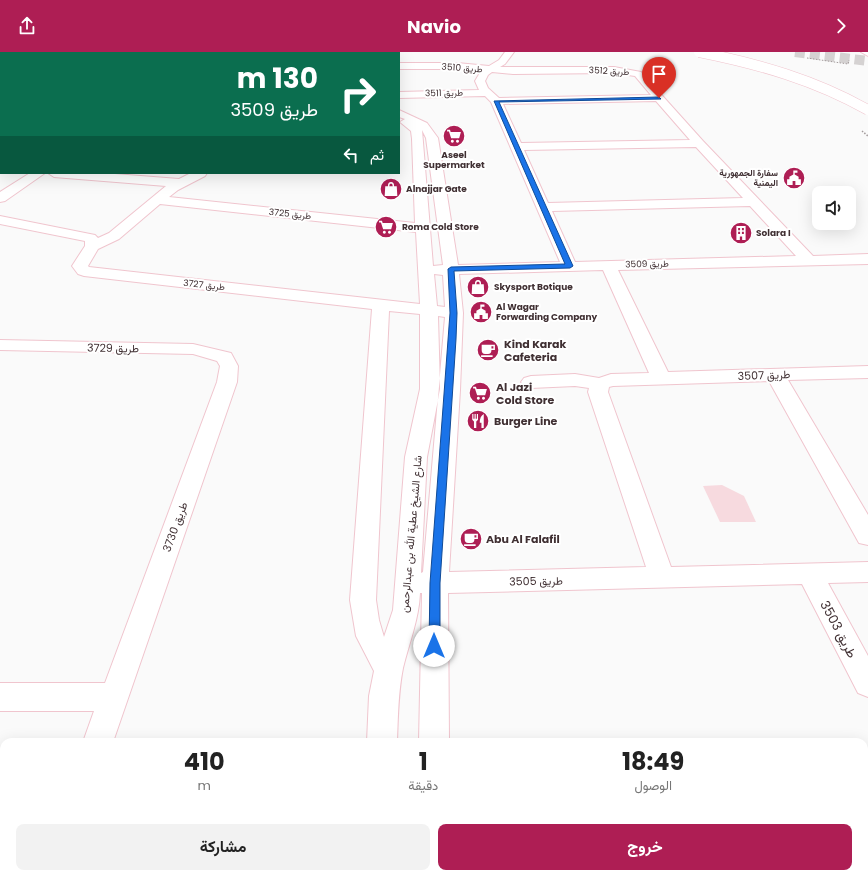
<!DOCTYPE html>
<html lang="ar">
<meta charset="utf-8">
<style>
:root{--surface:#fff;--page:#f2f2f2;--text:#222;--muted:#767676;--accent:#ae1e54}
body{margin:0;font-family:Poppins,Vazirmatn,sans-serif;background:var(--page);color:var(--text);direction:rtl;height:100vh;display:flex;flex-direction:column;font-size:15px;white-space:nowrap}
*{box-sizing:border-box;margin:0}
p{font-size:13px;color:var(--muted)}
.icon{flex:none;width:22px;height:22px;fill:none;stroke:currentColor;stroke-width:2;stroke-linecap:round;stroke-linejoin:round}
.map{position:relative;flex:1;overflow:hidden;direction:ltr}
.side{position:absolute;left:0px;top:686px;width:868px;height:140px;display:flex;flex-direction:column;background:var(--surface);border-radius:12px 12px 0 0;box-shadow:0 4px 16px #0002;direction:rtl}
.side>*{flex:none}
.top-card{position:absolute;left:0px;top:0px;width:400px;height:122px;box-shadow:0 4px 16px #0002;direction:rtl;background:#0b6e4f;color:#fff;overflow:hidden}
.fabs{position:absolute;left:812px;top:134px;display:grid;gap:8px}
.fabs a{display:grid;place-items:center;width:44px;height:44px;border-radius:8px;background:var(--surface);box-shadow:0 4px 16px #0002;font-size:20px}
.pin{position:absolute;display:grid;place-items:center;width:34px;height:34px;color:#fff;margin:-41px -17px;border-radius:50% 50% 50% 0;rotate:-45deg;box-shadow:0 0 4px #0007}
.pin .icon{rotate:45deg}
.me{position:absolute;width:44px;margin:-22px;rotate:0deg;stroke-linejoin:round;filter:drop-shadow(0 0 3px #0008)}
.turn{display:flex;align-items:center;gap:14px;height:84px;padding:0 16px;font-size:18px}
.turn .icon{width:52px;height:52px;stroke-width:2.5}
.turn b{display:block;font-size:28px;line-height:34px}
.then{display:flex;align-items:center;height:38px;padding:0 16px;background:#0003;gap:8px;font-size:15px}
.eta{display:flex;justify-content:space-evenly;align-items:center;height:68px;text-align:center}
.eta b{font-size:24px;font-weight:700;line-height:28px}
.button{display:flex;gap:8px;margin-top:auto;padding:8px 16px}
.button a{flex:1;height:46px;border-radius:8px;background:var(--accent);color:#fff;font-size:16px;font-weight:700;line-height:46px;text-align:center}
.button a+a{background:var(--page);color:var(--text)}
header{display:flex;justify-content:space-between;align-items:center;height:52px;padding:0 16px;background:var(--accent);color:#fff;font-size:18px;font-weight:700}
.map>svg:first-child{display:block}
</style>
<header><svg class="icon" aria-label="forward" viewBox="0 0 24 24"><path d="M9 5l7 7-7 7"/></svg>Navio<svg class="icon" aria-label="share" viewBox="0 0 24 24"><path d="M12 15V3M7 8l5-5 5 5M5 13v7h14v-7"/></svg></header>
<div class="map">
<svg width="868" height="826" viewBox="0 0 868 826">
<rect width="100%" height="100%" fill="#fafafa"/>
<!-- green -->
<path fill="#f7dadf" d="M722,433L744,444L756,470H720L703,434Z"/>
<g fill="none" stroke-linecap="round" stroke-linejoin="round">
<!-- highway-tunnel -->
<path stroke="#d5d2d2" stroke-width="10" stroke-dasharray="10 5" stroke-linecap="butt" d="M795,0L868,9"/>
<!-- minor casing -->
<g stroke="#f0c5ce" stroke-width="2">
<path id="minor" d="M49,0H88V1H49Z
M239,0H273V1H239Z
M505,0H514L505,12L500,15H614L641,20L703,89L813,204L868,202V212L618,218L668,320L868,314V326L788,328L868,463V493L859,491L769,329L613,334L609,335L608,340L671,515L868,510V530L828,531L868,604V645L858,641L802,532L448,541L449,690H419L422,541H420C419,567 409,591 403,616C398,641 398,665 397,690H367L369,644L374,619L356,584L350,548L372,257L84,224L78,222L72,214L85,194V189L0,172V164L95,183L98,186L109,181L166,134L54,125L48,121H102L179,127L191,121H207L205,124L178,138L169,145L415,171L412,87L411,79L400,70L405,67L399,65V58L427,71L438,86L458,213L560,210L491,50L485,44L399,46V40L479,38L475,29L481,19L457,17H399V11H457L489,14L499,8ZM492,20L513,22L614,21L635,24L651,43L499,46L488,36L485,29L488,23ZM656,49L690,88L521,91L503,52ZM422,78L426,86L443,213L433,214ZM696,95L743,146L548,151L524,98ZM160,152L416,180L420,252L89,215L88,214L98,197L119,187ZM750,154L796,204L575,210L552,159ZM603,218L649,321L611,322L599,326L575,322L531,324L524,326L521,330L524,334L531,336L575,334L589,336L588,340L646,515L449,520L460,338L463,261L459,222ZM434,222L443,223L445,255L437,254ZM389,259L420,262V337L405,405L393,558L384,585L379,568L376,548ZM438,264L445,265L423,520L421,521L427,405L440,337Z
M0,23H1L0,30Z
M0,89H1V97H0Z
M30,121H45L5,149L0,150V140Z
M0,288L193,292L231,301L238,314L237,330L113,690H83L94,659H0V631H105L217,330L220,314L217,309L193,302L0,298Z
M37,822H73L72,826H36Z
M357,822H393V826H357Z
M415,822H451V826H415Z"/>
</g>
<!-- highway casing -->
<g stroke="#f0c5ce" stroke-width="2">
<path id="highway" d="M861,0H868V4Z"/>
</g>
<!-- path-far1 -->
<path stroke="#a29a9b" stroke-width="1" stroke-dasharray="1.5 1.5" stroke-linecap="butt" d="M807,6L848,12L849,8"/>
<!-- path -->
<path stroke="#a29a9b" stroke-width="1.5" stroke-dasharray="1.5 1.5" stroke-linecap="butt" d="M862,79L868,84"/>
<!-- minor -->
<use href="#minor" fill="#fff" fill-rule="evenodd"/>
<!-- highway -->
<use href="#highway" fill="#fff" fill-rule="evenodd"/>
<!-- highway-bridge casing -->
<g stroke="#f0c5ce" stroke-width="11" stroke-linecap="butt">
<path id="highway-bridge" d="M699,0C759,12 815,28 868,58"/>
</g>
<!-- highway-bridge -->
<use href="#highway-bridge" stroke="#fff" stroke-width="10"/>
</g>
<!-- route -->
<path fill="#1a73e8" stroke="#114b97" d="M659,45L661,47L499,50L573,214L570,216L454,219L457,261L456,287L440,531V594L438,598L434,599L430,598L429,594L430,531L450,261L448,217L451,215L565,212L494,49Z"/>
<!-- icons -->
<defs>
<g id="supermarket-disc" transform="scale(1.15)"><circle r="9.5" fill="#ae1e54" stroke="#fff"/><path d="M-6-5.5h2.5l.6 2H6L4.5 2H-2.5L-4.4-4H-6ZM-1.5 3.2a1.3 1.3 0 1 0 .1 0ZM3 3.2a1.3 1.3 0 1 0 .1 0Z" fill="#fff"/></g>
<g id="civic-disc" transform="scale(1.15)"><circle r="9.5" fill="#ae1e54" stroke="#fff"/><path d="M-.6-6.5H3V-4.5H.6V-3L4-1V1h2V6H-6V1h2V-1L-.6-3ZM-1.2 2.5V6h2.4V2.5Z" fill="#fff"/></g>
<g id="shop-disc" transform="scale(1.15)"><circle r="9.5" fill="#ae1e54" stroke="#fff"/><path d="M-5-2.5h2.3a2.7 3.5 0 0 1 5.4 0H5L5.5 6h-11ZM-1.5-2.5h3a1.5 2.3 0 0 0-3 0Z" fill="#fff"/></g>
<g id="building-disc" transform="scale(1.15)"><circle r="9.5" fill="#ae1e54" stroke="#fff"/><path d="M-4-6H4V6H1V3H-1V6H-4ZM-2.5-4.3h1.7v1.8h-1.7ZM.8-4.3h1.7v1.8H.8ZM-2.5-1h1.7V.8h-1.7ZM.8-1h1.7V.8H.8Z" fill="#fff"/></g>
<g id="cafe-disc" transform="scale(1.15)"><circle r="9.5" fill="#ae1e54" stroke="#fff"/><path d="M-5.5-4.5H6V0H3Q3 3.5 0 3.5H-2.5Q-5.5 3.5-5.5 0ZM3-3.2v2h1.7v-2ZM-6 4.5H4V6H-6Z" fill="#fff"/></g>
<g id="restaurant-disc" transform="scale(1.15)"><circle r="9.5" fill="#ae1e54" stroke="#fff"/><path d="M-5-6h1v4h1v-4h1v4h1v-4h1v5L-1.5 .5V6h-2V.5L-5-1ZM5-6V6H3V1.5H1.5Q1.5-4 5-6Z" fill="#fff"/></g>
</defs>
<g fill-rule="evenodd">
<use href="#supermarket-disc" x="454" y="84"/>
<use href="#civic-disc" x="794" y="126"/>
<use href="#shop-disc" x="391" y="137"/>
<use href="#supermarket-disc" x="386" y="175"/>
<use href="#building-disc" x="741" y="181"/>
<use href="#shop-disc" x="478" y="235"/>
<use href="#civic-disc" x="481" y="260"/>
<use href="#cafe-disc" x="488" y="298"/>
<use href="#supermarket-disc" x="480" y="341"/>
<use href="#restaurant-disc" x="478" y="369"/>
<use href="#cafe-disc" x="471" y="487"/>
</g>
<g text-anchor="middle" stroke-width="4" stroke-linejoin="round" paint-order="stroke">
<!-- far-street labels -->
<g font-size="9" fill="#403033" stroke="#fff">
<text transform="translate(462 16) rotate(4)" y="3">طريق 3510</text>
<text transform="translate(609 19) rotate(3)" y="3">طريق 3512</text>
<text transform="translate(444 41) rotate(-1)" y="3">طريق 3511</text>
<text transform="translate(290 162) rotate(6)" y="3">طريق 3725</text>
<text transform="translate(647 212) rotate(-1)" y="3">طريق 3509</text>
<text transform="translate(204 233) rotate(6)" y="3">طريق 3727</text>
</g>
<!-- far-poi labels -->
<g font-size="9" font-weight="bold" fill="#403033" stroke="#fff" text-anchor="start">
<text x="454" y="106" text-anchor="middle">Aseel<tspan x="454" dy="10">Supermarket</tspan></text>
<text x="778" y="124" text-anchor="end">سفارة الجمهورية<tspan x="778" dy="10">اليمنية</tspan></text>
<text x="406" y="140">Alnajjar Gate</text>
<text x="402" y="178">Roma Cold Store</text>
<text x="756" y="184">Solara I</text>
<text x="494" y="238">Skysport Botique</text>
<text x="496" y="258">Al Wagar<tspan x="496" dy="10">Forwarding Company</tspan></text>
</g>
<!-- poi labels -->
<g font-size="11" font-weight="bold" fill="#403033" stroke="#fff" text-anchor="start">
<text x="504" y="296">Kind Karak<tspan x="504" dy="13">Cafeteria</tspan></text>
<text x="496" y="339">Al Jazi<tspan x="496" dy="13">Cold Store</tspan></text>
<text x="494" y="373">Burger Line</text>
<text x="486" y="491">Abu Al Falafil</text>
</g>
<!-- street labels -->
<g font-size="11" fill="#403033" stroke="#fff">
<text transform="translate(113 296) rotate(1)" y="4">طريق 3729</text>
<text transform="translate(764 323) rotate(-2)" y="4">طريق 3507</text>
<text transform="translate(175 475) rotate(-70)" y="4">طريق 3730</text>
<text transform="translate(411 482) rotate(-85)" y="4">شارع الشيخ عطية الله بن عبدالرحمن</text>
<text transform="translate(536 529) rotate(-1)" y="4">طريق 3505</text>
</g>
<!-- near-street labels -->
<g font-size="13" fill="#403033" stroke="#fff">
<text transform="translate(839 577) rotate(62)" y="5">طريق 3503</text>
</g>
</g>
</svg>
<div class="fabs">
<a><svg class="icon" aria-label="sound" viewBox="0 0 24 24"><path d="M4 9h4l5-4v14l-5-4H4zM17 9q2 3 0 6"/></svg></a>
</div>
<div class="pin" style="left:659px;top:46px;background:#d93025"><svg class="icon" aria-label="arrive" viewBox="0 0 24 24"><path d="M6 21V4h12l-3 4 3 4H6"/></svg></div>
<svg class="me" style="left:434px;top:594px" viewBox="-20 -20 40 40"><circle r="19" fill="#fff"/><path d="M0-13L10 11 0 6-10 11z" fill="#1a73e8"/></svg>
<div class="top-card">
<div class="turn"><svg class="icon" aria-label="right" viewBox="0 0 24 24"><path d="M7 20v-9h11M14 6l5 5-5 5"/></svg><div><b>130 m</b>طريق 3509</div></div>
<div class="then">ثم<svg class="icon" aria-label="left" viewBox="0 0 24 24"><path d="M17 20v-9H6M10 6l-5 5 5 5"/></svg></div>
</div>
<section class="side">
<div class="eta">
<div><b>18:49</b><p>الوصول</p></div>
<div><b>1</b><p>دقيقة</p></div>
<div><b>410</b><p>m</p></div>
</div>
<div class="button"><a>خروج</a><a>مشاركة</a></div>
</section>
</div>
